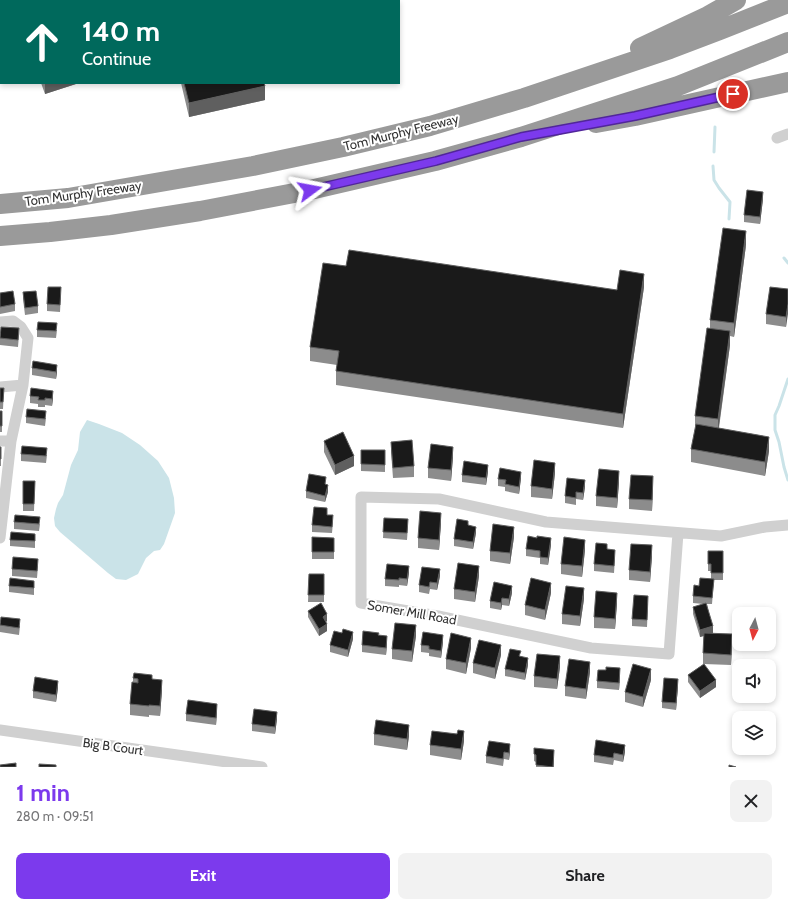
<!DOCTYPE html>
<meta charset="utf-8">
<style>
:root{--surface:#fff;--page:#f2f2f2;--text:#202124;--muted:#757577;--accent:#7c3aed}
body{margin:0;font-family:Cabin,sans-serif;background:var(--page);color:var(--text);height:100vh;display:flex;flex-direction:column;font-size:15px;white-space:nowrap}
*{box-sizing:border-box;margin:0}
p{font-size:13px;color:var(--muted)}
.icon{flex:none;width:22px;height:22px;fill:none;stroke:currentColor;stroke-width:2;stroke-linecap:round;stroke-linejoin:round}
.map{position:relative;height:767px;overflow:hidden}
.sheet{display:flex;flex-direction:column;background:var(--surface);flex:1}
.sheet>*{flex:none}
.hud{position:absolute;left:0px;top:0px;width:400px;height:84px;box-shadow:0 2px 6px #0003;background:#00695c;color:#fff;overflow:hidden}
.needle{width:26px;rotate:186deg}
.controls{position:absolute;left:732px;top:607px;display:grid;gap:8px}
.controls a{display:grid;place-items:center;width:44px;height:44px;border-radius:8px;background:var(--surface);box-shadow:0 2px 6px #0003;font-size:20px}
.pin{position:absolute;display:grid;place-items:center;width:34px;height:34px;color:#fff;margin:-17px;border:2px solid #fff;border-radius:50%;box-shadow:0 1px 4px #0007}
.me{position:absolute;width:44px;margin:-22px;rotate:77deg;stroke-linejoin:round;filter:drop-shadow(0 0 3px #0008)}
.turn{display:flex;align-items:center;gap:14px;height:84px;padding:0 16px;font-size:18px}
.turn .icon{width:52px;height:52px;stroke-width:2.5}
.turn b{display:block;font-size:28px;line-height:34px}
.round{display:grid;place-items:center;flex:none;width:42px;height:42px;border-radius:8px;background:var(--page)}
.headline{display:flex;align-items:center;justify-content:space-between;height:68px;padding:0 16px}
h1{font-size:24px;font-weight:700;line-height:30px;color:var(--accent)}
.cta{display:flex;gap:8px;margin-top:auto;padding:8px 16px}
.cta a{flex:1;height:46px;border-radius:8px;background:var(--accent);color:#fff;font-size:16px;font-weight:700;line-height:46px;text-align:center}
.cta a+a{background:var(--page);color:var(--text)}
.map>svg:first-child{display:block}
</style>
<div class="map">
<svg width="788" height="767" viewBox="0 0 788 767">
<rect width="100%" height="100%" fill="#fff"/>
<!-- water -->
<path fill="#cae3e8" d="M87,420L99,424L122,433L140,445L158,461L169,478L174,498L175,513L164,544L160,550L154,551L146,558L138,574L126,580L116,579L108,573L60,532L55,526L54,518L56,509L58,503L63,495L71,465L78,450L80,432Z"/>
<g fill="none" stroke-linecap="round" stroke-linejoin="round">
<!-- stream -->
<path stroke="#cae3e8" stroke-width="3" d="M714,152L715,127
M713,166L714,180L719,188L730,202L729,219
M784,258L788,263
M788,379L779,406L775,415V430L779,442L784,467L788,480"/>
<!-- street -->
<path stroke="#d0d0d0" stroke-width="11" d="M55,0V1
M151,1L153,0
M0,50H1
M777,138L788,134
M0,322L13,321L21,327L28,338L23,385L11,441L0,538
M0,387L23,385
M0,441H11
M678,533L669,654L591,648L438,616L361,603V497L439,499L546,522L721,536L765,527L788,525
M0,730L262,767"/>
<!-- highway -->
<path stroke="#9a9a9a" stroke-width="20" d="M640,48L708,16L736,0
M596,123L635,116L788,82
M0,204L68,198L253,166L343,147L430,126L524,98L670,49L720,30L788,3
M0,236L50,232L111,225L200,211L310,190L435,161L521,137L678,86L788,42"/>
</g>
<!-- wall -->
<path fill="#8c8c8c" d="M41,83H79L45,94Z
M181,83H264L265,100L189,117Z
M763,199L760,224L744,222V215Z
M746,245L734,337L730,336V345L719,428L769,451L765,476L691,462V449L695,429V416L710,329V320Z
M346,266L617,290L644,287L623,428L336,385V371L337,365L310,361V347Z
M788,289L786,327L766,324V314Z
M23,292L38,306V313L25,315L23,299Z
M0,293L15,304V311L0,314Z
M61,294L60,312L47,311V304Z
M37,330H57L56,338L37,337Z
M19,335L18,347L0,345V338Z
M32,368L57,372L56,379L32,375Z
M0,388H4L3,409H0Z
M30,396L53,398L52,406L45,405V407H38V404L30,403Z
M0,411L2,426V432H0Z
M26,417L46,418L45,426L26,423Z
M324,441L354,466L335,475L324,452Z
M391,442L414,466V477L393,478L391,452Z
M0,447H1V466H0Z
M361,450H385V472L361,471Z
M21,454L47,455L46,463L21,461Z
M453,457L451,481L428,478V468Z
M488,472L486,485L462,482V475Z
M555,473L552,499L531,497V486Z
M521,478L519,494L505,491V487L498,486V479Z
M23,481H35L34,511H23Z
M619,482L617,508L596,506V496Z
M326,485L328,492L325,502L306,498V491Z
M653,486L652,511L629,509V499Z
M585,487L583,500L576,499V505L565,503V496Z
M327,515L333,522L332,533L312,532V525Z
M384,518L408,526L407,540L383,538Z
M14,522L40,524L39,531L14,529Z
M441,523L439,550L418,548V538Z
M468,525L476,533L473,549L454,546V539Z
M312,537L334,538V559H312Z
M514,537L510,564L490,561V551Z
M10,540H35V548L10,546Z
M551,545L548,565L540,564V558L526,556V549Z
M607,549L615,557L614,573L594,571V564Z
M585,550L582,577L561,574V564Z
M708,551H723V580H714L712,604H707L713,633H712L732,645L731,665L704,664L716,687L700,698L688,682V675L704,664H703V653L704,636L700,637L693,614V607L703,604L693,603V596L699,586L711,579V571H708Z
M652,556L650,582L629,580V570Z
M38,566L37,578L12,576V569Z
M409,573L407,586L399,585V587L385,586V579Z
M309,574H324V602H308Z
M440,576L437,590L430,589L429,594L419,592V585Z
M479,576L475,602L454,599V589Z
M9,586L34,588V595L9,592Z
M512,593L509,606L502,605L501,610L490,608V601Z
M551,593L545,620L525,615V605Z
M584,599L580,626L562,624V614Z
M617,603L615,629L594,628V617Z
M648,603L647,627L632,626V619Z
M308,611L327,621L326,622L327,631L319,636L308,617Z
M0,623L20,626L19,635L0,632Z
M379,635L387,643L386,655L362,652V645Z
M416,636L412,662L392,659V649Z
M353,639L348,657L330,652V645Z
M443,642L441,658L429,656V653L421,652V645Z
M471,648L466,674L446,669V659Z
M501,655L495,679L473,673V663Z
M528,665L525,680L505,676V669Z
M560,667L557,689L534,687V676Z
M590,672L586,699L565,696V686Z
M620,675L619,690L597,688V681Z
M133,678L152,679L162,690L160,716L149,715V717L130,715V704L133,682Z
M651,680L643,707L625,702V692Z
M678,686L676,710L662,708V702Z
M58,688L56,702L33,698V691Z
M217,711L216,725L186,721V714Z
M277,719L275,734L252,731V724Z
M374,734L409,736L407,750L374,745Z
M457,734L464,741L461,760L430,755V745Z
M510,751L509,760L504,759L503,766L486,763V756Z
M625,752L623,762L614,760L613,765L594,762V755Z
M534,754L554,757V767H536V762L534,761Z"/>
<!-- shaded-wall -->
<path fill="#5f5f5f" d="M48,83H79L45,94V84Z
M265,86V100L189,117V103Z
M763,192V199L760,224V217Z
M746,231V245L734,337V323Z
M644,274V287L623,428V414Z
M788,304V314L786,327V317Z
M730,331V345L718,432V419Z
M57,365V372L56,379V372Z
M53,391V398L52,406V399Z
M769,437V451L765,476V462Z
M453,447V457L451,481V470Z
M354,456V466L335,475V465Z
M555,463V473L552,499V489Z
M488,465V472L486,485V478Z
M619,471V482L617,508V498Z
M521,472V478L519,494V487Z
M653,476V486L652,511V500Z
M585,480V487L583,500V493Z
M328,485V492L325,502V496Z
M441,513V523L439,550V540Z
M476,527V533L473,549V542Z
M514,527V537L510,564V553Z
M551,538V545L548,565V558Z
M585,540V550L582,577V566Z
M652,545V556L650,582V572Z
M409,566V573L407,586V579Z
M479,566V576L475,602V592Z
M440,569V576L437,590V583Z
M551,583V593L545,620V610Z
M512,586V593L509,606V599Z
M584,588V599L580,626V616Z
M617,593V603L615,629V619Z
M502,598V605L501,610V603Z
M327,614V621L323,624V617Z
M327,624V631L319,636V629Z
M416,625V636L412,662V651Z
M713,626V633L700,637V630Z
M353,632V639L348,657V650Z
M732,634V645L731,665V655Z
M443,635V642L441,658V651Z
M387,636V643L386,655V648Z
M471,638V648L466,674V663Z
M501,645V655L495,679V668Z
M560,656V667L557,689V679Z
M528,658V665L525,680V673Z
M590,662V672L586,699V689Z
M620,668V675L619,690V683Z
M651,669V680L643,707V697Z
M678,679V686L676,710V703Z
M162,680V690L160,716V706Z
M716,680V687L700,698V691Z
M58,681V688L56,702V695Z
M217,704V711L216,725V718Z
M277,712V719L275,734V727Z
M409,725V736L407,750V739Z
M464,731V741L461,760V749Z
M510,744V751L509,760V753Z
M625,745V752L623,762V755Z"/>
<!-- building -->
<path fill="#1a1a1a" stroke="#5f5f5f" d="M184,83H264L265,86L189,103Z
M747,190L763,192L760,217L744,215Z
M723,228L746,231L734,323L710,320Z
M349,250L617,290L620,270L644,274L623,414L336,371L339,351L310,347L323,263L346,266Z
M48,287H61L60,305L47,304Z
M770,287L788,289V304L786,317L766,314Z
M13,291L15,304L0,307V293Z
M36,291L38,306L25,308L23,292Z
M38,322L57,323L56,331L37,330Z
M1,327L19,328L18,340L0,338Z
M707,328L730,331L718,419L695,416Z
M33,361L57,365L56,372L32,368Z
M0,388H4L3,402H0Z
M31,388L53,391L52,399L45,398V400H38L39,397L30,396Z
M27,409L46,411L45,419L26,417Z
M0,411H2V426H0Z
M696,424L769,437L765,462L691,449Z
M343,432L354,456L335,465L324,441Z
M412,440L414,466L393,468L391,442Z
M431,444L453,447L451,470L428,468Z
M22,446L47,448L46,456L21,454Z
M0,447H1V459H0Z
M361,450H385V465L361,464Z
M534,460L555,463L552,489L531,486Z
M464,461L488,465L486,478L462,475Z
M500,468L521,472L519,487L505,484L506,480L498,479Z
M599,469L619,471L617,498L596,496Z
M309,474L326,477L325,484L328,485L325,496L306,491Z
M631,475L653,476L652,500L629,499Z
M567,478L585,480L583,493L576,492V498L565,496Z
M23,481H35L34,504H23Z
M314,507L327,508V515H333L332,527L312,525Z
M420,511L441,513L439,540L418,538Z
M15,515L40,517L39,524L14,522Z
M384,518L408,519L407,533L383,532Z
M457,519L468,521V525L476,527L473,542L454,539Z
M493,524L514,527L510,553L490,551Z
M11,532L35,534V541L10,540Z
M528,536L537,538V536L551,538L548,558L540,557V551L526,549Z
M312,537L334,538V552H312Z
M564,537L585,540L582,566L561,564Z
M596,543L607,544V549L615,550L614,566L594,564Z
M631,544L652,545L650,572L629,570Z
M708,551H723V573H711V564H708Z
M13,557L38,559L37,571L12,569Z
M458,563L479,566L475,592L454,589Z
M387,564L409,566L407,579L399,578V580L385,579Z
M422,567L440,569L437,583L430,582L429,587L419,585Z
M309,574H324V595H308Z
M10,578L34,581V588L9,586Z
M531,578L551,583L545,610L525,605Z
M700,578L714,579L712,598L693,596L694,585L699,586Z
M494,582L512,586L509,599L502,598L501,603L490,601Z
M566,586L584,588L580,616L562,614Z
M596,591L617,593L615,619L594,617Z
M634,595L648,596L647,620L632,619Z
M321,603L327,614L323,617L327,624L319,629L308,611Z
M706,603L713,626L700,630L693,607Z
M1,617L20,619L19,628L0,625Z
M395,623L416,625L412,651L392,649Z
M343,629L353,632L348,650L330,645L334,631L342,633Z
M363,631L379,633L378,635L387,636L386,648L362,645Z
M423,632L443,635L441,651L429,649V646L421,645Z
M451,633L471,638L466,663L446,659Z
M704,633L732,634L731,655L703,653Z
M479,640L501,645L495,668L473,663Z
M510,649L521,651L519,656L528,658L525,673L505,669Z
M537,654L560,656L557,679L534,676Z
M569,659L590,662L586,689L565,686Z
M633,664L651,669L643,697L625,692Z
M704,664L716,680L700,691L688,675Z
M606,667L620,668L619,683L597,681L598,670H606Z
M134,673L152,675V679L162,680L160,706L149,705V706L130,704L132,682L138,683V679L133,678Z
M35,677L58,681L56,695L33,691Z
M664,678L678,679L676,703L662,702Z
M188,700L217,704L216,718L186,714Z
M254,709L277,712L275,727L252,724Z
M376,720L409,725L407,739L374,734Z
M458,730L464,731L461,749L430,745L432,731L457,734Z
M596,740L625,745L623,755L614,753L613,758L594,755Z
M489,741L510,744L509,753L504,752L503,759L486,756Z
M534,748L554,750L553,767L536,765V755L534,754Z
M16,763V767H0V765Z
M39,764L56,765V767H39Z
M729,765L736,767H729Z"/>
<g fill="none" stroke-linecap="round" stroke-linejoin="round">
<!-- route casing -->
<g stroke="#51269a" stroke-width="10">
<path id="route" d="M310,190L436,161L521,137L635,116L733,94"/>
</g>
<!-- route -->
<use href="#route" stroke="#7c3aed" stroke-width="7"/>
</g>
<g text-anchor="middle" stroke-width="4" stroke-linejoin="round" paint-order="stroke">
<!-- street labels -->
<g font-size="13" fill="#333" stroke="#fff">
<text transform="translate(401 132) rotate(-14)" y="5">Tom Murphy Freeway</text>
<text transform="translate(83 193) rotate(-8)" y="5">Tom Murphy Freeway</text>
<text transform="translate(412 612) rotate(10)" y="5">Somer Mill Road</text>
<text transform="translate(113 746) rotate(8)" y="5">Big B Court</text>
</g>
</g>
</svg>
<div class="controls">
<a><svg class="needle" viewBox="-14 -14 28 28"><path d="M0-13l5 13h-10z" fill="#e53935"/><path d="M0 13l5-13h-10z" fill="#757577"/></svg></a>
<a><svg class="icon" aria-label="sound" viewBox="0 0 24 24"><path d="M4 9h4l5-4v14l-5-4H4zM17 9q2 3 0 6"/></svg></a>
<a><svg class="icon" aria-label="layers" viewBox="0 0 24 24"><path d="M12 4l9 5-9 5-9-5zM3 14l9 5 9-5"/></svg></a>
</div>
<div class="pin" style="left:733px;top:94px;background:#d93025"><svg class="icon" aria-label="arrive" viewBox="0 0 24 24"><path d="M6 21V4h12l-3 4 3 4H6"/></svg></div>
<svg class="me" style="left:310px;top:190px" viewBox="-20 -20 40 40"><path d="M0-17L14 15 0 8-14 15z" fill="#7c3aed" stroke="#fff" stroke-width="4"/></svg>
<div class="hud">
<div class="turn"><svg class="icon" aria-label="ahead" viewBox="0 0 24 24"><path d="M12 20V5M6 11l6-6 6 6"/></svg><div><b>140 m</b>Continue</div></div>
</div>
</div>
<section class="sheet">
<div class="headline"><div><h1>1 min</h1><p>280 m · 09:51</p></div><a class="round"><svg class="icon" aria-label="close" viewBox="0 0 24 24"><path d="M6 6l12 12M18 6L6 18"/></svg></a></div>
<div class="cta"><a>Exit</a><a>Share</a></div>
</section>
